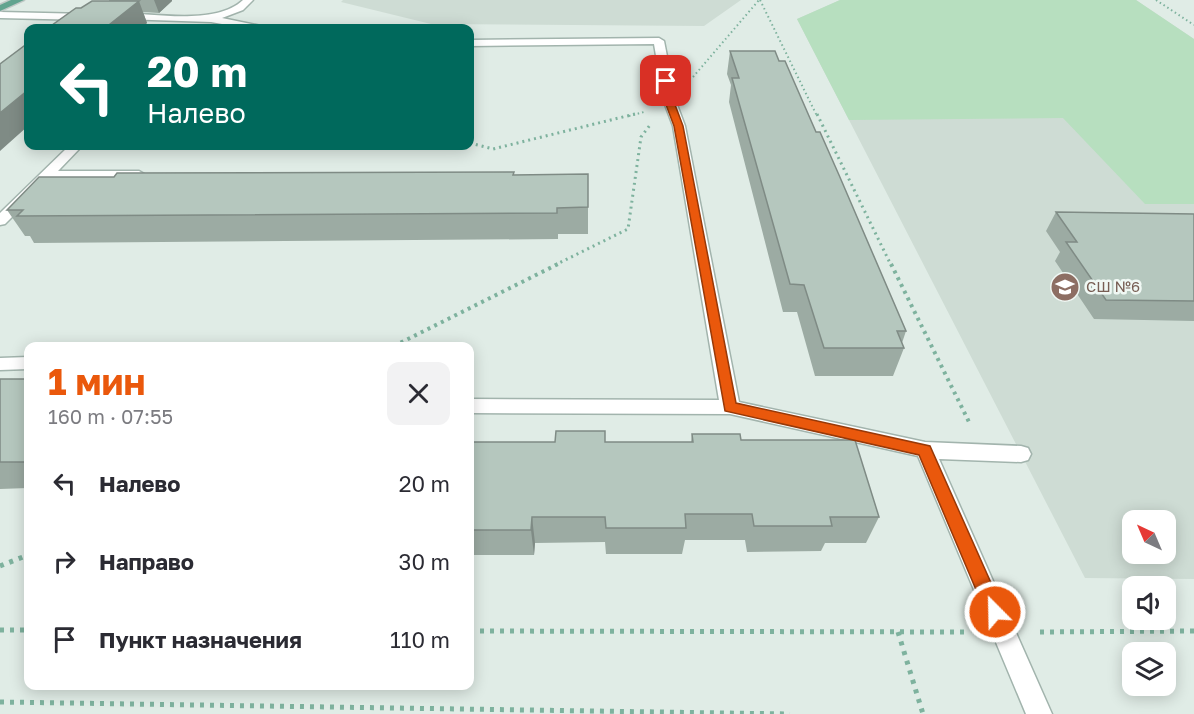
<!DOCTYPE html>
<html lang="ru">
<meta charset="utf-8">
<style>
:root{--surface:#fff;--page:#f2f2f3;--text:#2b2b33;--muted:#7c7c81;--accent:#ea580c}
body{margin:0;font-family:"Golos Text",sans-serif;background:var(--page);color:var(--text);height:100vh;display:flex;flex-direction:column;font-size:22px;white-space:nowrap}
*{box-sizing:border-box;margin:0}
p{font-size:20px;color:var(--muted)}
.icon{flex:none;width:33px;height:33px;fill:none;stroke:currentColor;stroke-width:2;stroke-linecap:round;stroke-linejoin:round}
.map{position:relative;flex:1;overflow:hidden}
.drawer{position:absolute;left:24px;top:342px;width:450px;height:348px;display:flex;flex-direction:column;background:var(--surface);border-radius:12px;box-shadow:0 3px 15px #0003}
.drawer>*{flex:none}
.top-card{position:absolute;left:24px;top:24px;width:450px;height:126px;border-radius:12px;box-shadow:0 3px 15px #0003;background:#00695c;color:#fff;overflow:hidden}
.needle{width:39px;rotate:316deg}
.buttons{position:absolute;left:1122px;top:510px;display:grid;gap:12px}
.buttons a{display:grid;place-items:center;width:54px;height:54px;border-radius:12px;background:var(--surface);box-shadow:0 3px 15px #0003;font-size:30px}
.pin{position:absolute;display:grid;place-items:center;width:51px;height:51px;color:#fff;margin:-26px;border-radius:12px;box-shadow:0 3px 9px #0006}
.me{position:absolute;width:66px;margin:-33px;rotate:337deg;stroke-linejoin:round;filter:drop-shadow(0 0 4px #0008)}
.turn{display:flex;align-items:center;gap:21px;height:126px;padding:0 24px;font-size:27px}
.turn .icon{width:78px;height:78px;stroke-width:2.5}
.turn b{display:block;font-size:42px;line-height:51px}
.round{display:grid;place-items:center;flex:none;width:63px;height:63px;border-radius:12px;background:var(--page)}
.overview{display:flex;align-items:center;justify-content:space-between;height:102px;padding:0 24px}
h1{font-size:36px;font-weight:700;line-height:45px;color:var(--accent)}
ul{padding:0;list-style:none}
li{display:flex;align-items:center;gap:18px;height:78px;padding:0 24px}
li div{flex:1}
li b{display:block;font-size:22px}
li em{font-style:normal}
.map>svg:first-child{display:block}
</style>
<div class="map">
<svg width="1194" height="714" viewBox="0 0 1194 714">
<rect width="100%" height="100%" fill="#e0ece6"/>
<!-- built -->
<path fill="#cedcd4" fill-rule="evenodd" d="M343,0H741L704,26L431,24L341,2Z
M840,0H1136L1194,39V579L1085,578L797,19ZM1132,520H1166V554H1132Z"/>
<!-- green -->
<path fill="#b7dfbf" d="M840,0H1136L1194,39V204H1145L1063,118L849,120L797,19Z"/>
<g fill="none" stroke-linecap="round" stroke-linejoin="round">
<!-- minor casing -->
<g stroke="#a2b4ad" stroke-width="3">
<path id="minor" d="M243,0H253L243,10L222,18L261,26L262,28H244L211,22L122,19L117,16L122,13C156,14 217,25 243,0Z
M0,12L88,14L93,17L88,20L0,18Z
M659,38L664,41L676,102L685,126L739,402L925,442L1021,446L1028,448L1031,454L1028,460L1021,462L939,459L1052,714H1026L918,456L730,414L470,413V399L719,400L673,126L664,102L654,44L470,46V40Z
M69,146H82L58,171H139L146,175L139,179H50L5,224L0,225V213Z
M28,357V369L0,370V358Z"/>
</g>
<!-- major casing -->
<g stroke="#c0c9c6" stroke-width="3">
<path id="major" d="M11,0H24L0,11V5Z"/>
</g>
<!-- path-far3 -->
<path stroke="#7eb29e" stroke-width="2" stroke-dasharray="1.5 3" stroke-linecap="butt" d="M760,0L817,116
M1156,0L1194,25
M693,77L759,0
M629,116L644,112"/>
<!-- path-far2 -->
<path stroke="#7eb29e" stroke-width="3" stroke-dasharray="2 4" stroke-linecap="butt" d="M817,114L891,265
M470,143L493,149L635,114
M555,265L628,229L641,137L650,125"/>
<!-- path-far1 -->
<path stroke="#7eb29e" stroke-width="4" stroke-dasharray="3 4.5" stroke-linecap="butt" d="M891,264L969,422
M394,346L558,264"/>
<!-- path -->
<path stroke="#7eb29e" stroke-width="5" stroke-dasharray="4 6" stroke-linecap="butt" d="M0,566L28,555
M0,630H28
M470,631L967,632
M898,632L923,714
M1040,632L1194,631
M0,702L790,714"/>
<!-- minor -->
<use href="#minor" fill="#fff" fill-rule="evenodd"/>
<!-- major -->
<use href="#major" fill="#61a48f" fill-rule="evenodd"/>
</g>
<!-- wall -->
<path fill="#9caba3" d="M109,0H172V1L159,13L143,12L147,23L141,28H48L81,8L109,1Z
M730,51L779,61L816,132L906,331L902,343L904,348L893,376H815L797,312H783L729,102L731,85L727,74Z
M588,174V234H558V239L34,243L30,236H25L7,210L514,175Z
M1056,212L1194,214V321L1094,319L1055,261L1060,252L1046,231Z
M0,379H28V488L0,489Z
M470,432L473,442H691L692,434L741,440L879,517L866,543H825L821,551L747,552L745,540H685L682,554H606L605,542L535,543L534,555H470Z"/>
<!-- shaded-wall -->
<path fill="#7f8b85" d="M154,0H172V1L159,13Z
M139,1L147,23L141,28H105Z
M28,90V126L0,151V113Z
M532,517L535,543L534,555L531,530Z"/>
<!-- building -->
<path fill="#b5c7be" stroke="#7f8b85" stroke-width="1.5" d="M92,1H139L105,28H48L76,8H81Z
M28,43V90L0,113V64Z
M730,51H775L779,61H785L816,132H820L839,175L906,331H897L904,348H824L804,285L790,284L732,78H739Z
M514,172L513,175L588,174V207L557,208V213L17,216L23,210H7L39,177H114L117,173Z
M1056,212L1194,214V301L1106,300L1066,242H1077Z
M0,379H28V462H0Z
M556,431H605V442H693L692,434H740L741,440H855L879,517H830L832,526H754L752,514H685L686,528H606L605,517H532L531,530H470V432H471L470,442H555Z"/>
<!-- route -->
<path fill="#ea580c" stroke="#983908" stroke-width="1.5" d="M666,79L670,81L674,102L683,126L736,403L930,446L1004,612L1001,618L995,621L988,618L919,455L725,411L674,126L665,102L662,81Z"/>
<!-- icons -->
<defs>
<g id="school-disc" transform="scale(1.5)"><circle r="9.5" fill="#8d6e63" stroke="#f0f8f4"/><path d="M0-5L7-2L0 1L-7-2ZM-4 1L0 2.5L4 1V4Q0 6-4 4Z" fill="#fff"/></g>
</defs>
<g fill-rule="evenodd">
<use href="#school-disc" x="1065" y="287"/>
</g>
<g text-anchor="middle" stroke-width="5" stroke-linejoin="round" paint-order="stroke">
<!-- education labels -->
<g font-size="15" fill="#785e54" stroke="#f0f8f4" text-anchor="start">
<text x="1086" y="292">СШ №6</text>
</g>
</g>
</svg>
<div class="buttons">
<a><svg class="needle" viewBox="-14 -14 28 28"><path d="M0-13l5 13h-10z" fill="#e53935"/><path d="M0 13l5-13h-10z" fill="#7c7c81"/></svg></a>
<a><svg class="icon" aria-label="sound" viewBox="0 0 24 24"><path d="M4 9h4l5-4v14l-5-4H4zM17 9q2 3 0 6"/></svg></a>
<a><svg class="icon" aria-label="layers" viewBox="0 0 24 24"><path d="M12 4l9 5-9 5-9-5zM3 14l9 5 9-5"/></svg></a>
</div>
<div class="pin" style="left:666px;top:81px;background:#d93025"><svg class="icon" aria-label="arrive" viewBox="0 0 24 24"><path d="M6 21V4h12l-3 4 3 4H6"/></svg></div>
<svg class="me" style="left:995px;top:612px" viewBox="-20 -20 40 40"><circle r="17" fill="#ea580c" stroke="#fff" stroke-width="3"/><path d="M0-11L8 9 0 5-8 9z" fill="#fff"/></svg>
<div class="top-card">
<div class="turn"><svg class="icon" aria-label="left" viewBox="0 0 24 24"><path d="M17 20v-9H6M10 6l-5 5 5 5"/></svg><div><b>20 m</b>Налево</div></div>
</div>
<section class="drawer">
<div class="overview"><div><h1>1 мин</h1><p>160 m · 07:55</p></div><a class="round"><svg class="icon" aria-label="close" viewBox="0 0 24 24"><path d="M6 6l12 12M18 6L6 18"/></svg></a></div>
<ul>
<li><svg class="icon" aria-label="left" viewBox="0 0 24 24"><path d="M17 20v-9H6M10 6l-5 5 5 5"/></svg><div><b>Налево</b></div><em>20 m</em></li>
<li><svg class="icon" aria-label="right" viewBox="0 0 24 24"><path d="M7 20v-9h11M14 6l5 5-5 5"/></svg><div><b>Направо</b></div><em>30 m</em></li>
<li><svg class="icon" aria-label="arrive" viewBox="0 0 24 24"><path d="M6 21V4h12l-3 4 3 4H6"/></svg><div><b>Пункт назначения</b></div><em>110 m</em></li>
</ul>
</section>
</div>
